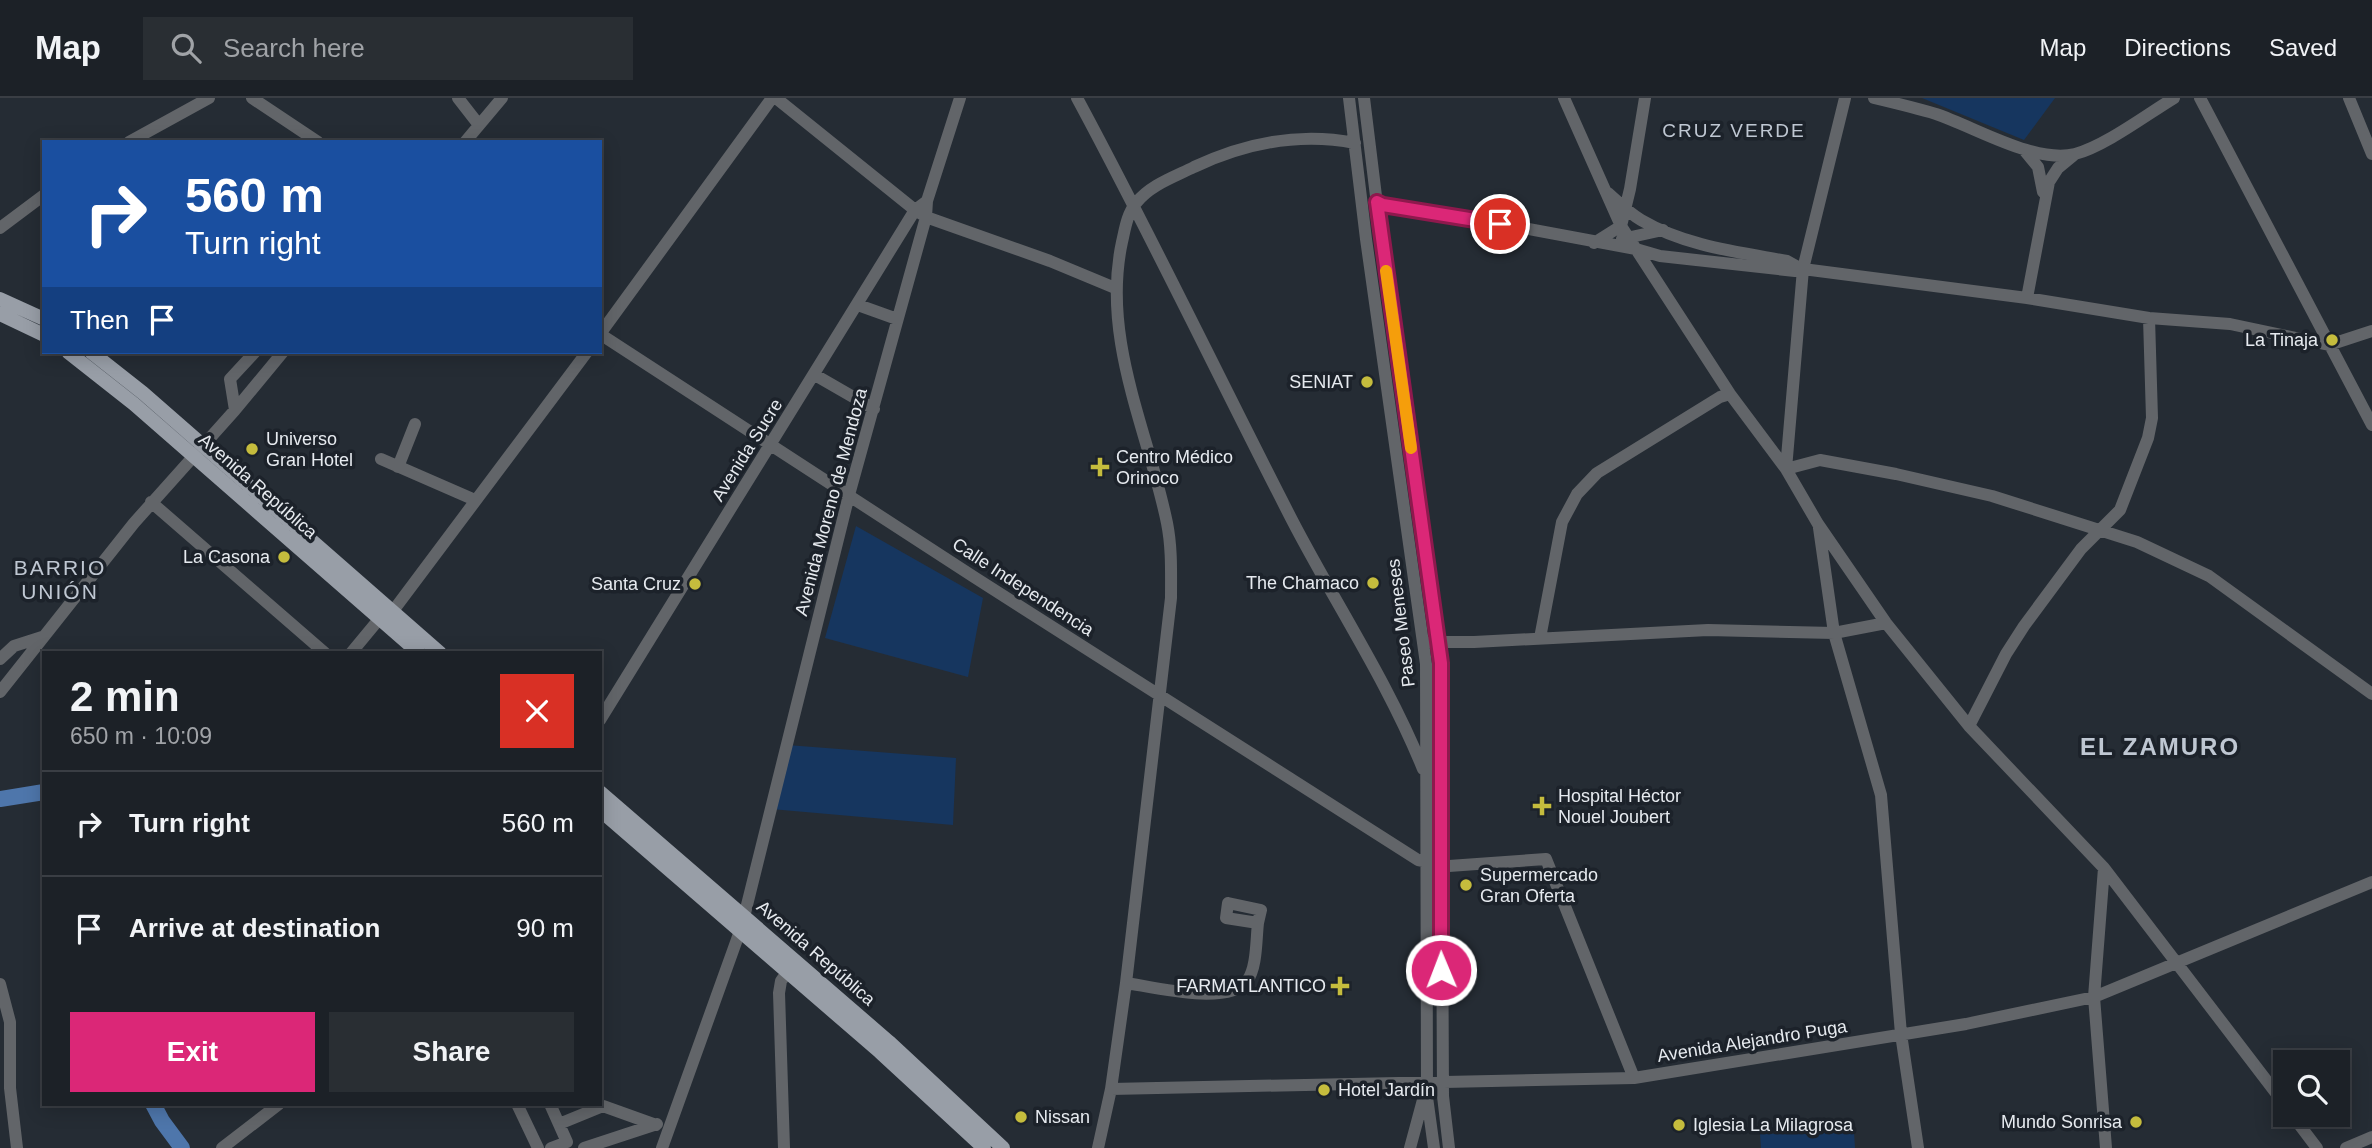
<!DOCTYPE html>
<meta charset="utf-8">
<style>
:root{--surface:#1c2127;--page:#292e33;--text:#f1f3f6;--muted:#a0a3a7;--line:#3a3e44;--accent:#db2777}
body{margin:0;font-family:Helvetica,sans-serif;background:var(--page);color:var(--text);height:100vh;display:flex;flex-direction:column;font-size:26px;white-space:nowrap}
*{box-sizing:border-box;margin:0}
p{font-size:23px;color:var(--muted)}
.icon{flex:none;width:38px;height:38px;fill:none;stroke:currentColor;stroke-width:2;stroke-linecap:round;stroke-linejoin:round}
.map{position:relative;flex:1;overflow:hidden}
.drawer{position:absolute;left:42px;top:553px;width:560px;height:455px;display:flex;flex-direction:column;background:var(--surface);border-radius:0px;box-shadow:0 4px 18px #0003,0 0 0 2px var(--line)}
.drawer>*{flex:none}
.banner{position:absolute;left:42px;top:42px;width:560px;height:214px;border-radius:0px;box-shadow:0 4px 18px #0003,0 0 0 2px var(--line);background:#1a4fa0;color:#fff;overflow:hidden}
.buttons{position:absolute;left:2273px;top:952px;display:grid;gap:14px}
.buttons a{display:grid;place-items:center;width:77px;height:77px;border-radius:0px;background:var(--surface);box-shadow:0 4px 18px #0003,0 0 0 2px var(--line);font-size:35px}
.pin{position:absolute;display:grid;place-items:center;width:60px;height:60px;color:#fff;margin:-30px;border:4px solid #fff;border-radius:50%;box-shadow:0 2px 7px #0007}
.me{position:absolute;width:77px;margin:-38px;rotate:359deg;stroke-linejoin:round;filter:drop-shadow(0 0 5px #0008)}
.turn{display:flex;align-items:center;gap:24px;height:147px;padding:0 28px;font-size:32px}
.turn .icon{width:91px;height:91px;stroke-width:2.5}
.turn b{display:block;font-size:49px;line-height:60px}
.then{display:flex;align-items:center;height:66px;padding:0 28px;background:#0003;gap:14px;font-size:26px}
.round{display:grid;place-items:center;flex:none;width:74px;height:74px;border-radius:0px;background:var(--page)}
.overview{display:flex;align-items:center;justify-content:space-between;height:119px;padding:0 28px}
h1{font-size:42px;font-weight:600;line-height:52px}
.action{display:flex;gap:14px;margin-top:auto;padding:14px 28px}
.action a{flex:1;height:80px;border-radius:0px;background:var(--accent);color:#fff;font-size:28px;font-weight:600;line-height:80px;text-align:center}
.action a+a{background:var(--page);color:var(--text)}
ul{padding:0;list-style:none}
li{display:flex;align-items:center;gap:21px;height:105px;padding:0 28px;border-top:2px solid var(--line)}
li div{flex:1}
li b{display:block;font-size:26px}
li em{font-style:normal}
header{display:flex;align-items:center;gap:42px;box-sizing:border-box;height:98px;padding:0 35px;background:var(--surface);border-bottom:2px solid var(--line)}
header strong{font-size:33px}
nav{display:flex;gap:38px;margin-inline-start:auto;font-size:24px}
.search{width:490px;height:63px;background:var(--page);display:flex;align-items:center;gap:18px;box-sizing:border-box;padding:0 24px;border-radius:0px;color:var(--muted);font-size:26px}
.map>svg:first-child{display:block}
</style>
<header>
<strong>Map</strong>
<div class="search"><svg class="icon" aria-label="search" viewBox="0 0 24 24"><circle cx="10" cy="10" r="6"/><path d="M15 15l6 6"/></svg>Search here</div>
<nav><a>Map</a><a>Directions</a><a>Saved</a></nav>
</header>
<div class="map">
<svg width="2372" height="1050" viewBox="0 0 2372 1050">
<rect width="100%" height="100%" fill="#252c34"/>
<!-- green -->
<path fill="#16365f" d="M1922,0H2055L2024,42Z
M856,428L983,500L968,579L825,540Z
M787,647L956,660L953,727L771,711Z
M1854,1034L1855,1050H1761L1760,1036Z"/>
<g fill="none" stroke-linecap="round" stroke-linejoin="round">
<!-- river -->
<path stroke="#4e76ab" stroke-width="16" d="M0,701L44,694
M153,1006L162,1023L182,1050"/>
<!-- minor -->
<path stroke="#626569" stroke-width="12" d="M252,0L318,44
M458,0L479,27
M776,0L915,112L926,119L1050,163L1115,190
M1077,0C1152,139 1220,282 1292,422C1335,505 1388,584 1423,671
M1349,0L1366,141L1426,566L1427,999L1434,1050
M1364,0L1381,139L1441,565L1443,998L1449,1050
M1564,0L1621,128L1730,296L1786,371L1818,426L1886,525L1969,628L2104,770L2286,1008
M1845,0L1803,171L1786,371L1820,362L1896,376L1992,398L2137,444L2209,478L2372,596
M1874,0C1895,5 1916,10 1936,16C1975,29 2035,66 2075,56C2105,48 2146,17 2174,0
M2200,0L2372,327
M2349,0L2372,56
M129,44L209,0
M465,44L502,0
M2024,52L2038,69L2043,94
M1608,95C1618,104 1629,115 1641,122C1685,148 1738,154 1787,163L1796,168
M1377,105L1383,108L1475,121L1636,151L1660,158L1795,173L1803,171L2027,200L2149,220L2230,226L2329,247L2372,233
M0,130L44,97
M1622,141L1663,132
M1594,145L1621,128L1630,91L1645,0
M2027,200L2049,84L2058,70L2075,56
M858,207L897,221
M600,236L974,479L1418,762L1449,768L1546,761L1634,980
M600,236L772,0
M815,277L874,311
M235,312L230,281L255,254
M381,361L475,402
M398,369L415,326
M151,404L325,555
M1819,430L1834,535L1881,697L1901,936L1918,1050
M393,513L587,254
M1540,540L1562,424L1577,396L1597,375L1720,299L1730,296
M1431,544H1474L1708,532L1834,535L1886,525
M351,555L380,520
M0,561L14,548L42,539
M0,594L134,425L235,312L283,254
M600,622L915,112L927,103
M1969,628L2006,556L2024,528L2081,451L2120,412L2148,340L2152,320L2149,220
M2104,770L2094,899L2106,1050
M1228,805L1261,812L1258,825L1226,820Z
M744,819L849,397L926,119L927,103L960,0
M1126,885C1153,889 1228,908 1247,883C1257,870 1256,842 1258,825
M0,886L10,924V990L17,1050
M1111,991L1634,980L1966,926L2094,899L2372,784
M517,1006L538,1050
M550,1006L567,1044L551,1050
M2292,1017L2317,1050
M559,1026L603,1008L656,1027
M222,1050L279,1006
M584,1050L657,1026
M662,1050L740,833
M784,1050L779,895L781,883L793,866
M1098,1050L1111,991L1126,885L1171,500C1171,475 1172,450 1167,425C1148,332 1101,241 1122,144C1125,131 1127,116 1136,105C1150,87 1174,79 1194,69C1245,45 1299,34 1355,45
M1410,1050L1424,998
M2346,1050L2372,1039"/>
<!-- major -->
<path stroke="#989ea7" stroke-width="14" d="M0,201L44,221
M0,216L44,237
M68,254L134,306L419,555
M91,254L143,295L440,555
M600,694L889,944L1003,1050
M600,712L880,954L984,1050"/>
</g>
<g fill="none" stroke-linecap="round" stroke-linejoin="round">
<!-- route casing -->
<g stroke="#8e194d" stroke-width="18">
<path id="route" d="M1441,872V565L1377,104L1383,107L1500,126"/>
</g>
<!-- route -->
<use href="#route" stroke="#db2777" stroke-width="12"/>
<!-- slow -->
<path stroke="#f59e0b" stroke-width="12" d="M1386,173L1411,350"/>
</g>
<!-- markers -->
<g fill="#c5bc3d" stroke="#1c222a" stroke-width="2.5">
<circle cx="2332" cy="242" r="7"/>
<circle cx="1367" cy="284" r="7"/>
<circle cx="252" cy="351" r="7"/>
<path d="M1096.5 358.5h7v7h7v7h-7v7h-7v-7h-7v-7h7z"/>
<circle cx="284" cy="459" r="7"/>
<circle cx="1373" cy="485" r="7"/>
<circle cx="695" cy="486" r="7"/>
<path d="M1538.5 697.5h7v7h7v7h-7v7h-7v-7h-7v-7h7z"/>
<circle cx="1466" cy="787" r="7"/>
<path d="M1336.5 877.5h7v7h7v7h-7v7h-7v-7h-7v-7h7z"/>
<circle cx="1324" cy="992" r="7"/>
<circle cx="1021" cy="1019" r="7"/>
<circle cx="2136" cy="1024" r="7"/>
<circle cx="1679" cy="1027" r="7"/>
</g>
<g text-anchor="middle" stroke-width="7" stroke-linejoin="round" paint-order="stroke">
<!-- poi labels -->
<g font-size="18" fill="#e6eaef" stroke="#1c222a" text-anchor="end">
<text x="2318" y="248">La Tinaja</text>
<text x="1353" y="290">SENIAT</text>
<text x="266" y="347" text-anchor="start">Universo<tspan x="266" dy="21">Gran Hotel</tspan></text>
<text x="1116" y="365" text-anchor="start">Centro Médico<tspan x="1116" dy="21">Orinoco</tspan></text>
<text x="270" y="465">La Casona</text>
<text x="1359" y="491">The Chamaco</text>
<text x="681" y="492">Santa Cruz</text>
<text x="1558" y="704" text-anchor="start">Hospital Héctor<tspan x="1558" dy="21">Nouel Joubert</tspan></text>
<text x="1480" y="783" text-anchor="start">Supermercado<tspan x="1480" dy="21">Gran Oferta</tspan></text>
<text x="1326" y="894">FARMATLANTICO</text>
<text x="1338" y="998" text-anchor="start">Hotel Jardín</text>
<text x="1035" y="1025" text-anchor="start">Nissan</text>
<text x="2122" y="1030">Mundo Sonrisa</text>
<text x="1693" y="1033" text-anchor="start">Iglesia La Milagrosa</text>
</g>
<!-- street labels -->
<g font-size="18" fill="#e6eaef" stroke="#1c222a">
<text transform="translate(747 352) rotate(-58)" y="6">Avenida Sucre</text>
<text transform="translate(258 388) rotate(41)" y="6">Avenida República</text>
<text transform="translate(831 404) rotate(-75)" y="6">Avenida Moreno de Mendoza</text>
<text transform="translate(1023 489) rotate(33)" y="6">Calle Independencia</text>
<text transform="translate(1401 525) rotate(-97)" y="6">Paseo Meneses</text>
<text transform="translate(816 855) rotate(41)" y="6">Avenida República</text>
<text transform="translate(1752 943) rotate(-9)" y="6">Avenida Alejandro Puga</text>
</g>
<!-- neighbourhood labels -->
<g font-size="19" letter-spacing="2" fill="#bfc7d2" stroke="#1c222a">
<text x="1734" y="39">CRUZ VERDE</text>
</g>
<!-- quarter labels -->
<g font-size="21" letter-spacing="2" fill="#bfc7d2" stroke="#1c222a">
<text x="60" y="477">BARRIO<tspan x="60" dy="24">UNIÓN</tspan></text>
</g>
<!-- district labels -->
<g font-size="24" font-weight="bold" letter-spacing="2" fill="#bfc7d2" stroke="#1c222a">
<text x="2160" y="657">EL ZAMURO</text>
</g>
</g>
</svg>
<div class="buttons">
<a><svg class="icon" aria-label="search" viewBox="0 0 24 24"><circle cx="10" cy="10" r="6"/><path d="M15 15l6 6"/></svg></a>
</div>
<div class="pin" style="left:1500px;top:126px;background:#d93025"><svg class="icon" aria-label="arrive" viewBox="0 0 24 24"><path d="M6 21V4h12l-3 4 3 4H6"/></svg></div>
<svg class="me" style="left:1441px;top:872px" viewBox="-20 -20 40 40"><circle r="17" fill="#db2777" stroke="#fff" stroke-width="3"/><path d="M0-11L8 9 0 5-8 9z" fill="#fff"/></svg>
<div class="banner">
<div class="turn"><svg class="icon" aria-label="right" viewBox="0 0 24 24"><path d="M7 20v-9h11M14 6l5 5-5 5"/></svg><div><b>560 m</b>Turn right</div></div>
<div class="then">Then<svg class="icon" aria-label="arrive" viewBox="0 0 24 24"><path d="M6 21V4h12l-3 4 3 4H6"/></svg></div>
</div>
<section class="drawer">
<div class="overview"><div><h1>2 min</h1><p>650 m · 10:09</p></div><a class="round" style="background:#d93025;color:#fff"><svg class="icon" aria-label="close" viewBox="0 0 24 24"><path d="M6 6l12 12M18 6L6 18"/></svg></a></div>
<ul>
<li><svg class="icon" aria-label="right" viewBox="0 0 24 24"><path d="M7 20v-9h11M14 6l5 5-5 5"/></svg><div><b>Turn right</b></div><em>560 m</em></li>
<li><svg class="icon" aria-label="arrive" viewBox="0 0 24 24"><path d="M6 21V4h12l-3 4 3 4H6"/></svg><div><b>Arrive at destination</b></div><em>90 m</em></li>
</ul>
<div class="action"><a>Exit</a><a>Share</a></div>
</section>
</div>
